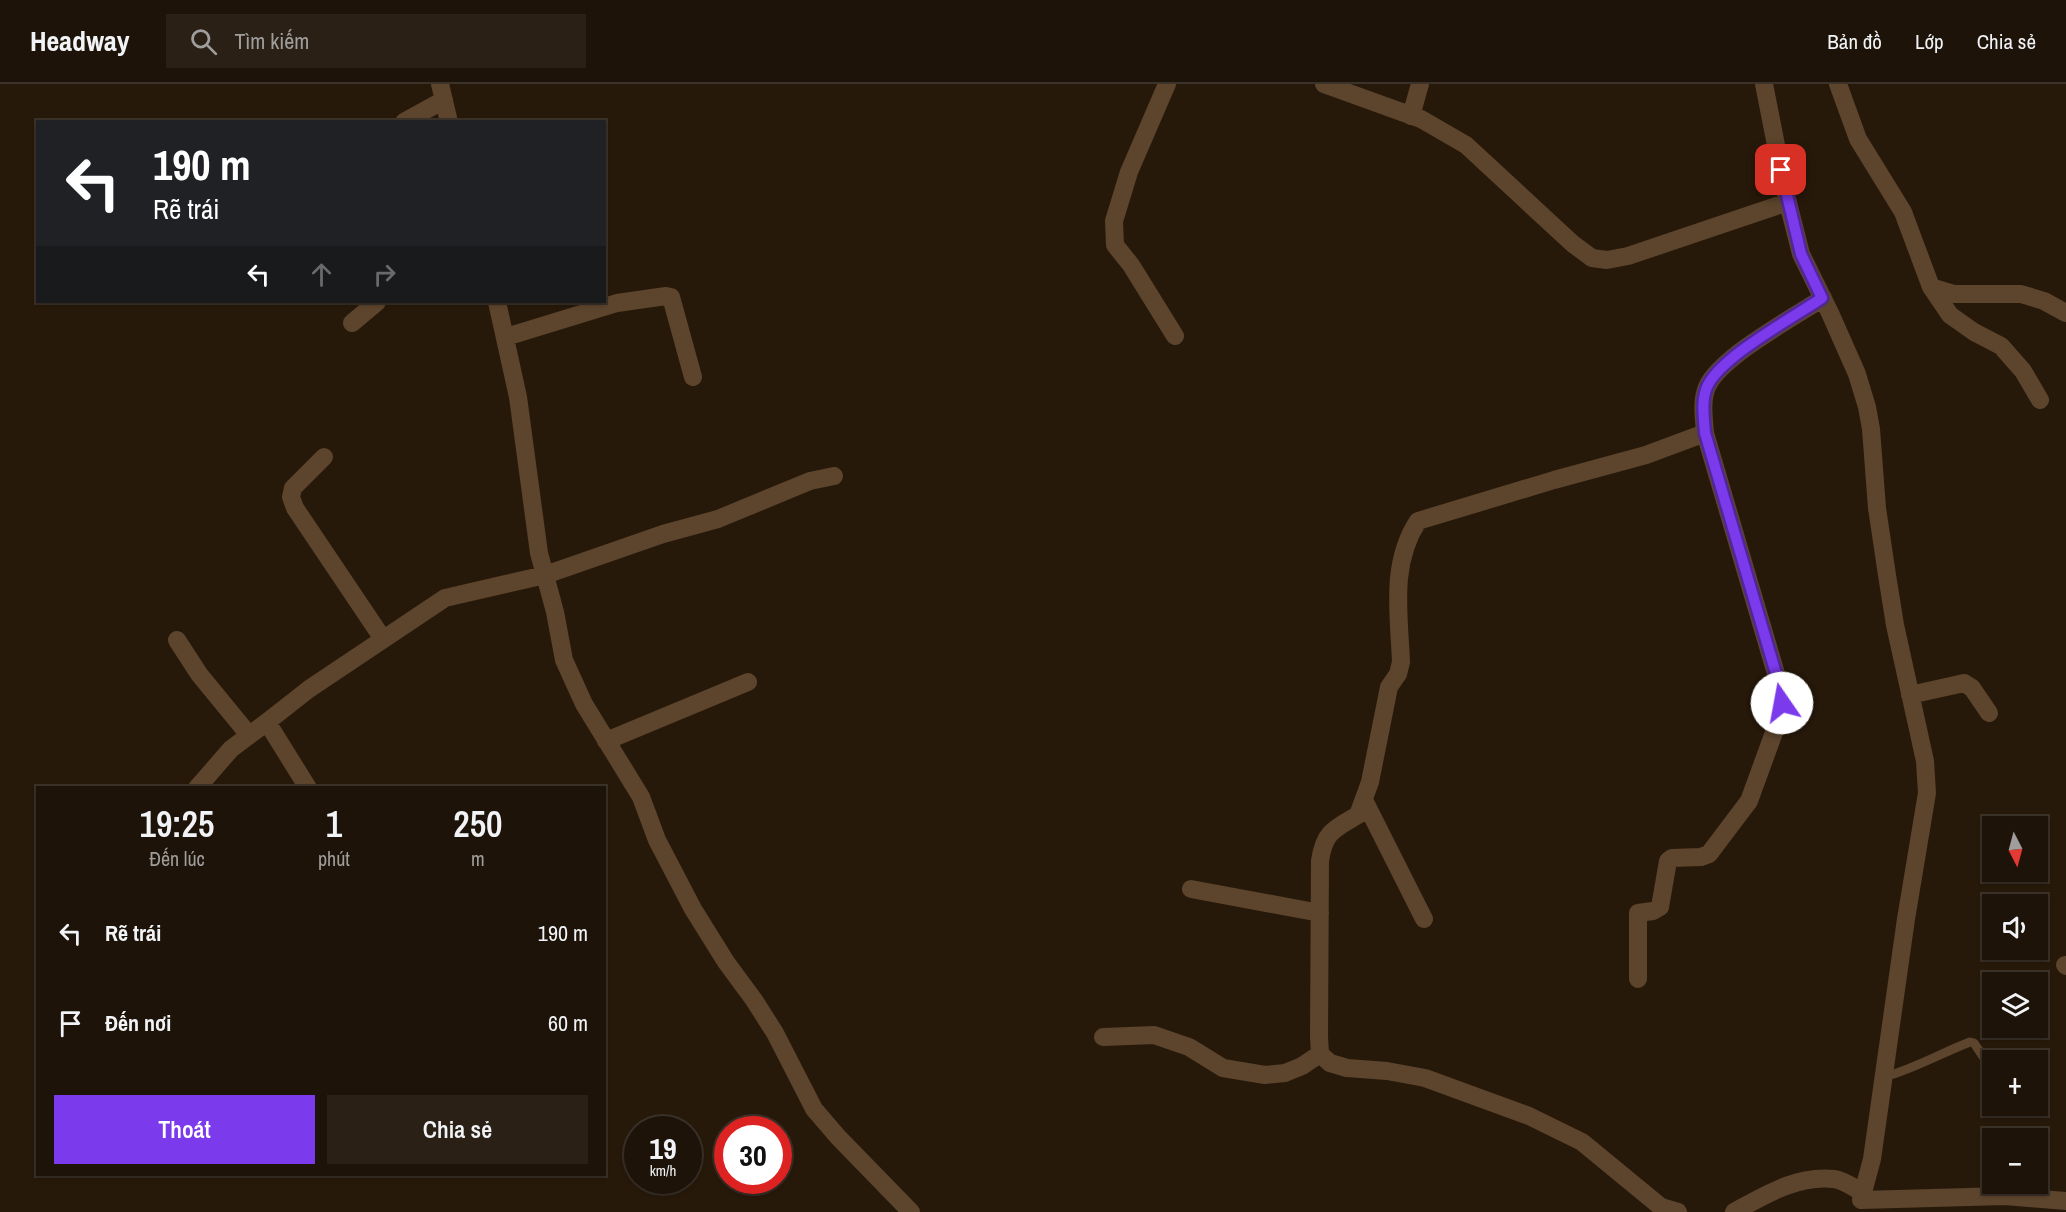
<!DOCTYPE html>
<html lang="vi">
<meta charset="utf-8">
<style>
:root{--surface:#1d1308;--page:#2a2016;--text:#f1f3f6;--muted:#a09e9c;--line:#3b3229;--accent:#7c3aed}
body{margin:0;font-family:"Archivo Narrow",sans-serif;background:var(--page);color:var(--text);height:100vh;display:flex;flex-direction:column;font-size:22px;white-space:nowrap}
*{box-sizing:border-box;margin:0}
p{font-size:20px;color:var(--muted)}
.icon{flex:none;width:33px;height:33px;fill:none;stroke:currentColor;stroke-width:2;stroke-linecap:round;stroke-linejoin:round}
.map{position:relative;flex:1;overflow:hidden}
.drawer{position:absolute;left:36px;top:702px;width:570px;height:390px;display:flex;flex-direction:column;background:var(--surface);border-radius:0px;box-shadow:0 2px 4px #0004,0 0 0 2px var(--line)}
.drawer>*{flex:none}
.top-card{position:absolute;left:36px;top:36px;width:570px;height:183px;border-radius:0px;box-shadow:0 2px 4px #0004,0 0 0 2px var(--line);background:#202124;color:#fff;overflow:hidden}
.needle{width:39px;rotate:174deg}
.fabs{position:absolute;left:1982px;top:732px;display:grid;gap:12px}
.fabs a{display:grid;place-items:center;width:66px;height:66px;border-radius:0px;background:var(--surface);box-shadow:0 2px 4px #0004,0 0 0 2px var(--line);font-size:30px}
.speed{position:absolute;left:624px;top:1032px;display:flex;gap:12px;font-size:30px;font-weight:700;text-align:center}
.speed>*{display:grid;place-content:center;width:78px;height:78px;border-radius:50%;background:var(--surface);box-shadow:0 2px 4px #0004,0 0 0 2px var(--line);line-height:1}
.speed small{font-size:15px;font-weight:400}
.speed .limit{border:9px solid #d22;background:#fff;color:#111}
.pin{position:absolute;display:grid;place-items:center;width:51px;height:51px;color:#fff;margin:-26px;border-radius:12px;box-shadow:0 3px 9px #0006}
.me{position:absolute;width:66px;margin:-33px;rotate:348deg;stroke-linejoin:round;filter:drop-shadow(0 0 4px #0008)}
.turn{display:flex;align-items:center;gap:21px;height:126px;padding:0 18px;font-size:27px}
.turn .icon{width:78px;height:78px;stroke-width:2.5}
.turn b{display:block;font-size:42px;line-height:51px}
.lanes{display:flex;align-items:center;height:57px;padding:0 18px;background:#0003;justify-content:center;gap:30px;direction:ltr}
.lanes .off{opacity:.35}
.eta{display:flex;justify-content:space-evenly;align-items:center;height:102px;text-align:center}
.eta b{font-size:36px;font-weight:600;line-height:42px}
.cta{display:flex;gap:12px;margin-top:auto;padding:12px 18px}
.cta a{flex:1;height:69px;border-radius:0px;background:var(--accent);color:#fff;font-size:24px;font-weight:600;line-height:69px;text-align:center}
.cta a+a{background:var(--page);color:var(--text)}
ul{padding:0;list-style:none}
li{display:flex;align-items:center;gap:18px;height:90px;padding:0 18px}
li div{flex:1}
li b{display:block;font-size:22px}
li em{font-style:normal}
header{display:flex;align-items:center;gap:36px;box-sizing:border-box;height:84px;padding:0 30px;background:var(--surface);border-bottom:2px solid var(--line)}
header strong{font-size:28px}
nav{display:flex;gap:33px;margin-inline-start:auto;font-size:21px}
.search{width:420px;height:54px;background:var(--page);display:flex;align-items:center;gap:15px;box-sizing:border-box;padding:0 21px;border-radius:0px;color:var(--muted);font-size:22px}
.map>svg:first-child{display:block}
</style>
<header>
<strong>Headway</strong>
<div class="search"><svg class="icon" aria-label="search" viewBox="0 0 24 24"><circle cx="10" cy="10" r="6"/><path d="M15 15l6 6"/></svg>Tìm kiếm</div>
<nav><a>Bản đồ</a><a>Lớp</a><a>Chia sẻ</a></nav>
</header>
<div class="map">
<svg width="2066" height="1128" viewBox="0 0 2066 1128">
<rect width="100%" height="100%" fill="#27190a"/>
<g fill="none" stroke-linecap="round" stroke-linejoin="round">
<!-- lane -->
<path stroke="#5d442c" stroke-width="9" d="M1884,993C1914,985 1941,969 1970,958L1974,959L1992,986"/>
<!-- street -->
<path stroke="#5d442c" stroke-width="18" d="M440,0L449,38
M1167,0L1129,88L1114,137L1115,161L1131,181L1175,252
M1324,0L1421,35L1466,61L1573,160L1592,174L1607,176L1628,172L1788,118
M1764,0L1785,107L1801,170L1830,229L1857,290L1867,323L1871,345L1877,424L1887,491L1895,541L1925,677L1927,709L1906,835L1872,1075L1861,1116L2005,1112L2066,1117
M1838,0L1858,55L1903,128L1931,203L1950,231L1974,248L2001,262L2023,287L2040,316
M1411,32L1420,0
M404,38L444,16
M1931,203L1954,210H2021L2044,217L2066,229
M497,218L518,313L539,469L555,528L564,576L584,620L641,713L657,756L693,825L726,878L754,916L775,949L814,1025L838,1053L911,1128
M352,239L377,218
M506,253L617,219L666,212L671,213L693,293
M324,373L293,404L291,413L295,424L383,555
M177,556L199,590L249,651
M1910,611L1964,599L1972,604L1989,629
M267,638L308,704
M606,657L748,598
M197,704L231,665L267,638L309,605L445,514L545,491L663,450L718,435L810,397L834,392
M1364,716L1424,835
M1191,805L1320,829
M2065,881L2066,882
M1638,895V829L1653,827L1660,823L1668,777L1672,774L1701,773L1709,770L1749,717L1776,643L1782,619L1777,593L1705,349C1704,334 1701,317 1707,303C1720,273 1794,233 1823,214
M1103,953L1154,951L1189,963L1223,984L1265,991L1285,989L1302,982L1320,970
M1678,1128L1661,1123L1582,1058L1529,1032L1425,994L1387,987L1347,984L1330,979L1320,970L1319,953L1320,777C1324,748 1334,745 1358,731L1370,698L1389,603L1398,590L1401,578C1399,529 1390,480 1418,437L1554,396L1646,371L1705,349
M1734,1128C1765,1111 1797,1091 1834,1095C1843,1096 1855,1104 1863,1109"/>
</g>
<g fill="none" stroke-linecap="round" stroke-linejoin="round">
<!-- route casing -->
<g stroke="#51269a" stroke-width="15">
<path id="route" d="M1781,86L1801,170L1822,214C1794,233 1720,273 1707,303C1701,317 1704,334 1705,349L1777,593L1782,619"/>
</g>
<!-- route -->
<use href="#route" stroke="#7c3aed" stroke-width="10"/>
</g>
</svg>
<div class="fabs">
<a><svg class="needle" viewBox="-14 -14 28 28"><path d="M0-13l5 13h-10z" fill="#e53935"/><path d="M0 13l5-13h-10z" fill="#a09e9c"/></svg></a>
<a><svg class="icon" aria-label="sound" viewBox="0 0 24 24"><path d="M4 9h4l5-4v14l-5-4H4zM17 9q2 3 0 6"/></svg></a>
<a><svg class="icon" aria-label="layers" viewBox="0 0 24 24"><path d="M12 4l9 5-9 5-9-5zM3 14l9 5 9-5"/></svg></a>
<a>+</a>
<a>−</a>
</div>
<div class="speed"><div>19<small>km/h</small></div><div class="limit">30</div></div>
<div class="pin" style="left:1781px;top:86px;background:#d93025"><svg class="icon" aria-label="arrive" viewBox="0 0 24 24"><path d="M6 21V4h12l-3 4 3 4H6"/></svg></div>
<svg class="me" style="left:1782px;top:619px" viewBox="-20 -20 40 40"><circle r="19" fill="#fff"/><path d="M0-13L10 11 0 6-10 11z" fill="#7c3aed"/></svg>
<div class="top-card">
<div class="turn"><svg class="icon" aria-label="left" viewBox="0 0 24 24"><path d="M17 20v-9H6M10 6l-5 5 5 5"/></svg><div><b>190 m</b>Rẽ trái</div></div>
<div class="lanes"><svg class="icon" aria-label="left" viewBox="0 0 24 24"><path d="M17 20v-9H6M10 6l-5 5 5 5"/></svg><svg class="icon off" aria-label="ahead" viewBox="0 0 24 24"><path d="M12 20V5M6 11l6-6 6 6"/></svg><svg class="icon off" aria-label="right" viewBox="0 0 24 24"><path d="M7 20v-9h11M14 6l5 5-5 5"/></svg></div>
</div>
<section class="drawer">
<div class="eta">
<div><b>19:25</b><p>Đến lúc</p></div>
<div><b>1</b><p>phút</p></div>
<div><b>250</b><p>m</p></div>
</div>
<ul>
<li><svg class="icon" aria-label="left" viewBox="0 0 24 24"><path d="M17 20v-9H6M10 6l-5 5 5 5"/></svg><div><b>Rẽ trái</b></div><em>190 m</em></li>
<li><svg class="icon" aria-label="arrive" viewBox="0 0 24 24"><path d="M6 21V4h12l-3 4 3 4H6"/></svg><div><b>Đến nơi</b></div><em>60 m</em></li>
</ul>
<div class="cta"><a>Thoát</a><a>Chia sẻ</a></div>
</section>
</div>
